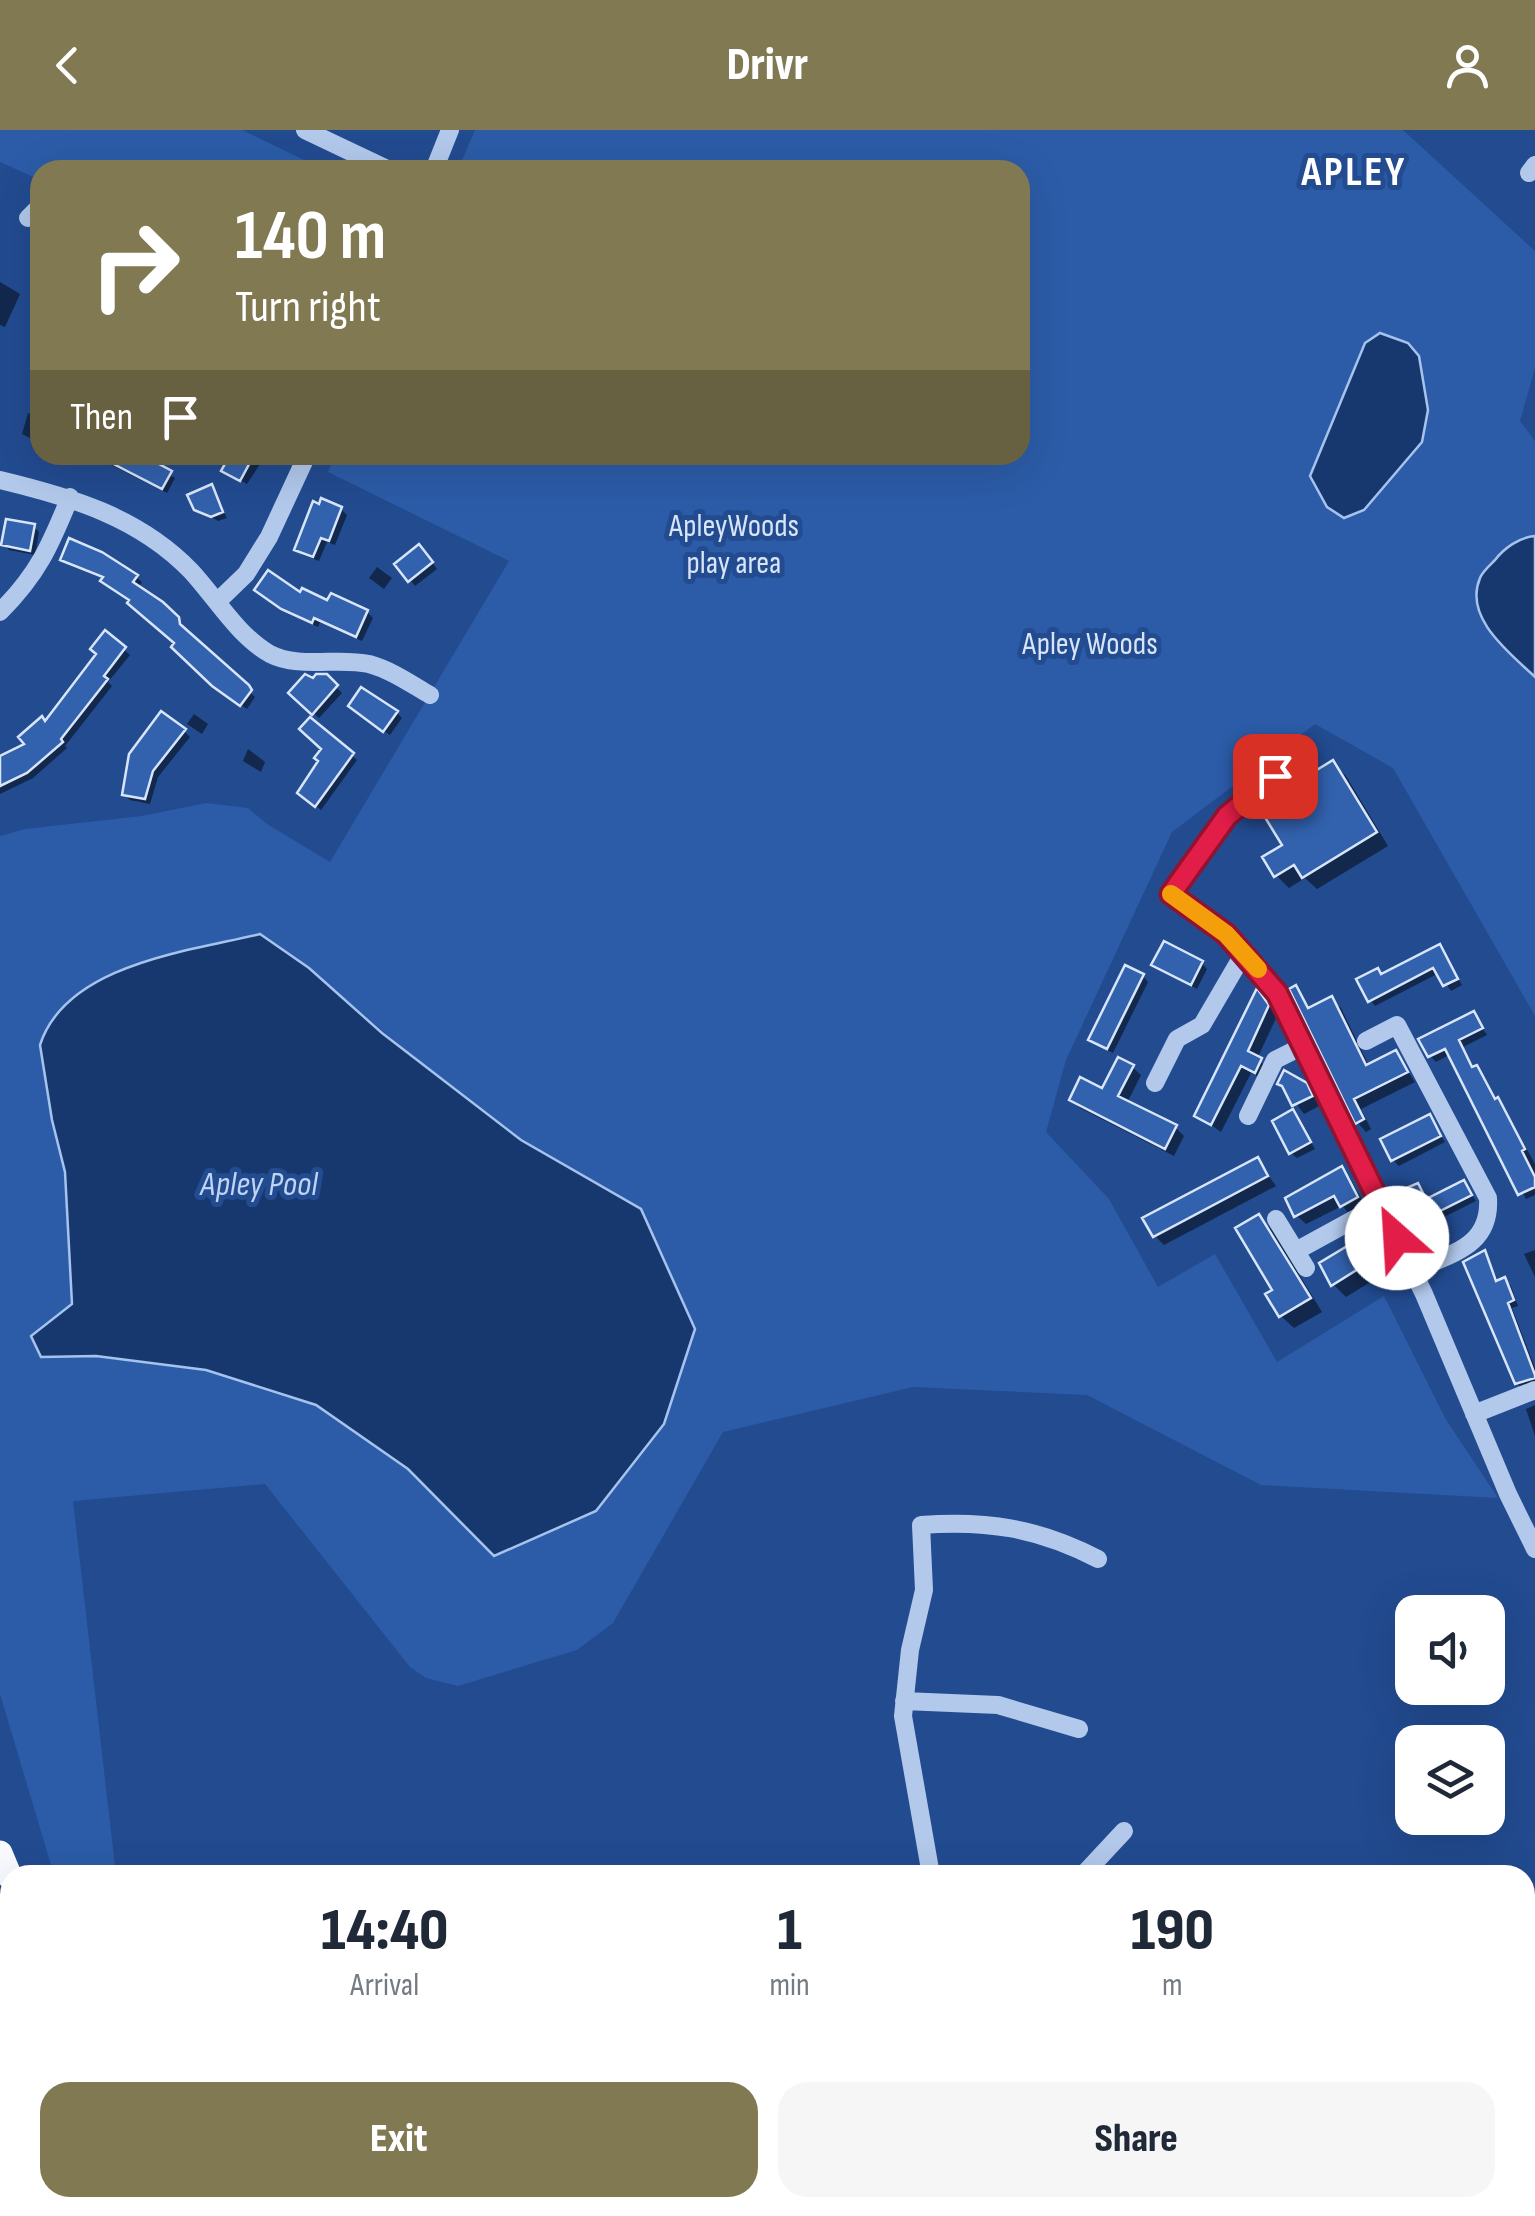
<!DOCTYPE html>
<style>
:root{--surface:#fff;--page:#f6f6f7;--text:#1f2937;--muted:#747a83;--accent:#817952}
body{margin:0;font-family:"Sofia Sans Condensed",sans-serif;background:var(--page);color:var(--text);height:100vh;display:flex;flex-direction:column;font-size:38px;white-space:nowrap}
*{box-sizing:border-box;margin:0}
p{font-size:32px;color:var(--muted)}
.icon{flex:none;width:55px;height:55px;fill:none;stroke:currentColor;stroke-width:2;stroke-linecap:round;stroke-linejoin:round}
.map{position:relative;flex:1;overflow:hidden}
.sheet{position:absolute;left:0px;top:1735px;width:1535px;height:352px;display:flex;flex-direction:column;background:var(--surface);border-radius:30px 30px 0 0;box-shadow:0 10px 40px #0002}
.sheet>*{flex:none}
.guide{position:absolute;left:30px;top:30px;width:1000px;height:305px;border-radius:30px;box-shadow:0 10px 40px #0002;background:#817952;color:#fff;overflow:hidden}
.buttons{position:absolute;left:1395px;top:1465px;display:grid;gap:20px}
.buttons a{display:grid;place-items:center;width:110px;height:110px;border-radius:20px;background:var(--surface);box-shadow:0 10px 40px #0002;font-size:50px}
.pin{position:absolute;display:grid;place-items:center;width:85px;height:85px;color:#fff;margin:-42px;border-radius:20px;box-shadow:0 5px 15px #0006}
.me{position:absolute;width:110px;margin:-55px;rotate:334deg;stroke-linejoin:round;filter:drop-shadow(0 0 8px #0008)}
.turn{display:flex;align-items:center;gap:35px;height:210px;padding:0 40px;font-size:45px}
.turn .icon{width:130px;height:130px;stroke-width:2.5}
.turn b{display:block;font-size:70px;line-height:85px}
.then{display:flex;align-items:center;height:95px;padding:0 40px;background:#0003;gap:20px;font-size:38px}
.eta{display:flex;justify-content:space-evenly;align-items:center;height:170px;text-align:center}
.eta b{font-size:60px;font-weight:800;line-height:70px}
.primary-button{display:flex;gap:20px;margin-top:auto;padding:20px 40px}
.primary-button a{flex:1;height:115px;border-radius:30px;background:var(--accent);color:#fff;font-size:40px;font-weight:800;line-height:115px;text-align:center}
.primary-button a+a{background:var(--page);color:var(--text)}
header{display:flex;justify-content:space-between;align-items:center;height:130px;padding:0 40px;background:var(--accent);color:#fff;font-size:45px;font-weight:800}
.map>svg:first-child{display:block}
</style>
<header><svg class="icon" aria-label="back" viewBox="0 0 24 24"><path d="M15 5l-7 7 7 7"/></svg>Drivr<svg class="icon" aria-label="person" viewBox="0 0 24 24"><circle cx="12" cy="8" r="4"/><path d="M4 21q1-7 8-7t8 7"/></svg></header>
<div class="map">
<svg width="1535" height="2086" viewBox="0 0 1535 2086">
<rect width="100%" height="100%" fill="#224b90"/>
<!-- green -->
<path fill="#2c5ca8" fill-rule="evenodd" d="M0,0H242L325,40H40V50L0,32Z
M475,0H1403L1535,121V238L1520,291L1535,311V406L1527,407L1494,507L1535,547V886L1393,638L1315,594L1172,702L1066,930L1046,1002L1109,1069L1158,1157L1215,1124L1277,1232L1384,1166L1445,1288L1498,1368L1261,1355L1087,1265L913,1257L723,1302L613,1493L577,1520L458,1556L426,1548L410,1537L265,1354L73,1371L116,1745H54L0,1564V706L25,699L142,686L206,673L248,678L267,694L330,732L509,431L328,342L335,325H1020V40H458ZM1381,203L1408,213L1419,226L1428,280L1422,312L1364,380ZM260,804C351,867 429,947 521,1009C559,1035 601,1056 641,1079L494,1426L408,1339L316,1275L206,1240L96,1226L41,1227L31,1206L72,1175L65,1042L52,990L40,916Z"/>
<!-- water -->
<path fill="#17386f" stroke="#a6c3ee" stroke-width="2.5" d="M1380,203L1408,213L1419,226L1428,280L1422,312L1364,380L1344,388L1327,377L1310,346L1365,213Z
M1535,406V547C1510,523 1463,488 1480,448C1482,442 1490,435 1495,430C1504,418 1520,407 1535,406Z
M260,804L309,838L382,903L521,1010L641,1079L695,1199L664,1294L596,1381L494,1426L408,1339L316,1275L206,1240L96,1226L41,1227L31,1206L72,1174L65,1042L52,990L40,915C66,834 190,821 260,804Z"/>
<!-- shadow -->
<path fill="#0007" d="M36,144L40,145V165L30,158Z
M0,152L20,164L5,197L0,195Z
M40,280V313L22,304L28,283L38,286Z
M91,325H137L175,348L167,363Z
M233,325H266L247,354L224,340Z
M211,357L227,388L218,391L196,378Z
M341,379L347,385L335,415L327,412L319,431L303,425L297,419Z
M33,396L39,402L35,425L9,420L4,414Z
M425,423L437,439L415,456L410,450Z
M63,429L136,447L142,452L138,458L161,474L183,495L184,501L255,567L247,579L221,561L132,471L105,449L69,435Z
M377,437L392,448L384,459L369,448Z
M263,466H301L367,482L373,488L362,511L320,492L318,497L290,484Z
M105,503L130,525L108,552L112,556L65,616L67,618L33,648L0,664V628L28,615L99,524Z
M326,547L342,563L319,588L291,563Z
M356,581L397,583L402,588L390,605Z
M194,584L208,594L202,604L187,594Z
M310,591L357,630L321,680L304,667L324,619Z
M184,601L190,607L158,647L150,674L130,670L124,664Z
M248,619L265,632L261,642L243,631Z
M1333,633L1346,646L1388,716L1317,759L1305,748L1289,758L1276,745L1285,716Z
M1440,817L1462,855L1451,861L1439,843L1375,876L1370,870L1383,846Z
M1202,833L1207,839L1197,859L1154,835Z
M1143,846L1148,852L1113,923L1097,915L1091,910Z
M1296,858L1311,879L1331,869L1341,878L1369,936L1396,923L1415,952L1361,979L1371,999L1366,1002L1357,992Z
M1266,871L1277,886L1257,929L1270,940L1265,950L1251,943L1221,1002L1197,985Z
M1473,884L1487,905L1463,917L1474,939L1477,938L1482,944L1496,971L1503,976L1535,1034V1065L1526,1069L1451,924L1436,932L1430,926Z
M1132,937L1141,945L1127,973L1175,997L1184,1006L1174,1026L1080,978L1072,970L1103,961Z
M1305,955L1321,975L1304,984L1286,960Z
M1293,982L1315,1019L1297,1028L1291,1023Z
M1429,987L1445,1012L1399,1036L1393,1030Z
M1257,1030L1276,1056L1164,1115L1155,1106Z
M1341,1039L1350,1048L1366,1077L1351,1085L1342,1076L1306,1094L1296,1085Z
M1464,1053L1476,1071L1428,1095L1422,1090L1417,1056L1428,1071Z
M1259,1087L1272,1100L1322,1182L1294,1198L1281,1186Z
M1374,1103L1398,1135L1346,1167L1333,1154Z
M1535,1120V1147L1524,1124Z
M1484,1123L1499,1152L1505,1150L1511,1156L1518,1176L1512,1178L1535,1238V1255L1523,1259L1514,1251Z
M1535,1275V1306L1526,1279Z
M10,1862V1890L0,1868Z"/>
<!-- building -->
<path fill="#3261ad" stroke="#d8e5f9" stroke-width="2.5" d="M96,325H142L172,341L162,359Z
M230,325H254L240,351L221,341Z
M212,354L223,382L211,387L194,380L187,365Z
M321,368L342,377L329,411L321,408L313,427L294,420L313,371L319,374Z
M6,389L35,394L30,421L1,415Z
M69,408L102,422L138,445L133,452L163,472L179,487L180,494L249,555L252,560L240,576L212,556L171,517L174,513L127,473L129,470L100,451L103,447L60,430Z
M419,414L433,432L408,452L394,434Z
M268,440L300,462L302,458L327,470L331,463L368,480L356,507L314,488L312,493L281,479L254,460Z
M105,500L126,517L104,546L108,549L61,609L63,612L27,643L0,656V626L24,614L18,607L42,586L45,591L96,524L90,519Z
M305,544L313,548L316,544H327L338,555L312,585L288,563Z
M361,557L398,581L383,602L348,576Z
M161,581L186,599L153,641L145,669L122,665L129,624Z
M310,587L354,623L315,677L297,663L318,631L314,628L321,619L299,599Z
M1333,630L1377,702L1302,748L1294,735L1274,747L1262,727L1282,715L1258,676Z
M1164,811L1203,831L1191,855L1151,835Z
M1440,814L1458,849L1443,856L1433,838L1368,872L1356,849L1378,838L1381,844Z
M1125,835L1144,844L1107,919L1088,910Z
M1296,855L1308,878L1332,866L1366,935L1396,920L1408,942L1354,969L1364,989L1355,994L1289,859Z
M1257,858L1269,875L1248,921L1262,928L1255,943L1241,936L1211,995L1194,986Z
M1474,881L1483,898L1459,910L1472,937L1477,935L1495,969L1498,967L1525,1019L1522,1021L1535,1047V1057L1518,1065L1445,919L1428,927L1418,909Z
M1118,927L1134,935L1118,966L1177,995L1165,1019L1069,970L1080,947L1102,958Z
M1284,940L1307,953L1313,966L1292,976L1282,956L1277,954Z
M1293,979L1311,1012L1289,1024L1272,991Z
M1430,984L1441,1006L1391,1031L1380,1009Z
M1258,1027L1268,1046L1153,1107L1142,1088Z
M1342,1036L1358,1067L1340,1077L1334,1066L1294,1087L1285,1068Z
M1464,1050L1472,1065L1420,1091L1404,1059L1418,1053L1426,1069Z
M1259,1084L1311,1168L1279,1187L1265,1164L1272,1160L1235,1098Z
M1374,1100L1387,1121L1331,1156L1319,1133Z
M1485,1120L1496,1151L1505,1147L1514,1170L1508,1173L1535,1245V1248L1515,1254L1463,1132Z"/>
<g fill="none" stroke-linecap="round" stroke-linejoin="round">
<!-- minor -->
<path stroke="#b2c9ec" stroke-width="18" d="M305,0L389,40
M434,40L450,0
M1529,43L1535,35
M28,88L40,76
M0,350C71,367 139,387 191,441C216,468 238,506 270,524C299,539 338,527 369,534C391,540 411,554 430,565
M218,471L246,444L269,407L307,325
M0,482C38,444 50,416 70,367
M1275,646L1227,686L1171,764L1226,804L1277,863L1424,1164L1508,1364L1535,1419
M1366,911L1397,895L1488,1068C1491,1117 1451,1123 1413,1141
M1155,953L1177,909L1202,895L1244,823
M1248,986L1275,930L1303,916
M1276,1089L1306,1138
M1296,1121L1380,1075
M1474,1284L1535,1260
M904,1571L998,1575L1079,1599
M931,1745L903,1586L910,1520L924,1460L921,1395C987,1390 1038,1398 1098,1429
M1083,1745L1124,1701
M1532,1914L1535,1931
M1525,1948L1535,1946
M563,2078L568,2086
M908,2078L912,2086
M1121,2078L1126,2086
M1333,2078L1337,2086
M787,2086L805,2078
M1033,2086L1051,2078"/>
<!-- major -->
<path stroke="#f8faff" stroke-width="25" d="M0,1723L10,1747
M158,2078L162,2086"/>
</g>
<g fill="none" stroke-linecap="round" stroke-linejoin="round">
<!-- route casing -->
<g stroke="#92132f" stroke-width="25">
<path id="route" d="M1275,646L1227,686L1171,764L1226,804L1277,863L1397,1108"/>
</g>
<!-- route -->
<use href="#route" stroke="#e11d48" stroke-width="18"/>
<!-- slow -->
<path stroke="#f59e0b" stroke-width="18" d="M1171,764L1226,804L1258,839"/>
</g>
<g text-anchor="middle" stroke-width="10" stroke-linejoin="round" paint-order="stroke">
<!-- park labels -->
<g font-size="32" fill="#d8e5f9" stroke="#224b90">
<text x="734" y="406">ApleyWoods<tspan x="734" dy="37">play area</tspan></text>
<text x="1090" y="524">Apley Woods</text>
</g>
<!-- water labels -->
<g font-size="35" font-style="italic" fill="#bfd3f3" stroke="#224b90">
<text x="259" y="1065">Apley Pool</text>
</g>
<!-- district labels -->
<g font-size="42" font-weight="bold" letter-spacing="2.5" fill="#fff" stroke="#224b90">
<text x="1354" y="55">APLEY</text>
</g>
</g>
</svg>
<div class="buttons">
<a><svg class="icon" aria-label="sound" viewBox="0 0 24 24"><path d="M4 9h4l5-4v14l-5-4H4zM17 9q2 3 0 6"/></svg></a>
<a><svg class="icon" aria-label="layers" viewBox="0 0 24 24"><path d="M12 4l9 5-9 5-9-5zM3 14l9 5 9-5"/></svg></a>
</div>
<div class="pin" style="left:1275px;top:646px;background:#d93025"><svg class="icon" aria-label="arrive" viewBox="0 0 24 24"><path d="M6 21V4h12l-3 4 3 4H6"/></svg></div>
<svg class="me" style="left:1397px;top:1108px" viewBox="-20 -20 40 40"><circle r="19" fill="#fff"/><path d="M0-13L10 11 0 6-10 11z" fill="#e11d48"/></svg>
<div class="guide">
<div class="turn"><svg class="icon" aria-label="right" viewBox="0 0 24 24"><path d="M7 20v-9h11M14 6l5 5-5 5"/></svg><div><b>140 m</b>Turn right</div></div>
<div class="then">Then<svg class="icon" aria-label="arrive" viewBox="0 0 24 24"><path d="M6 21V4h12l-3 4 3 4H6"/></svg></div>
</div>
<section class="sheet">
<div class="eta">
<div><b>14:40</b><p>Arrival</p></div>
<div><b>1</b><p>min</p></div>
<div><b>190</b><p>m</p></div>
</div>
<div class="primary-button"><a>Exit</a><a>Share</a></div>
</section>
</div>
